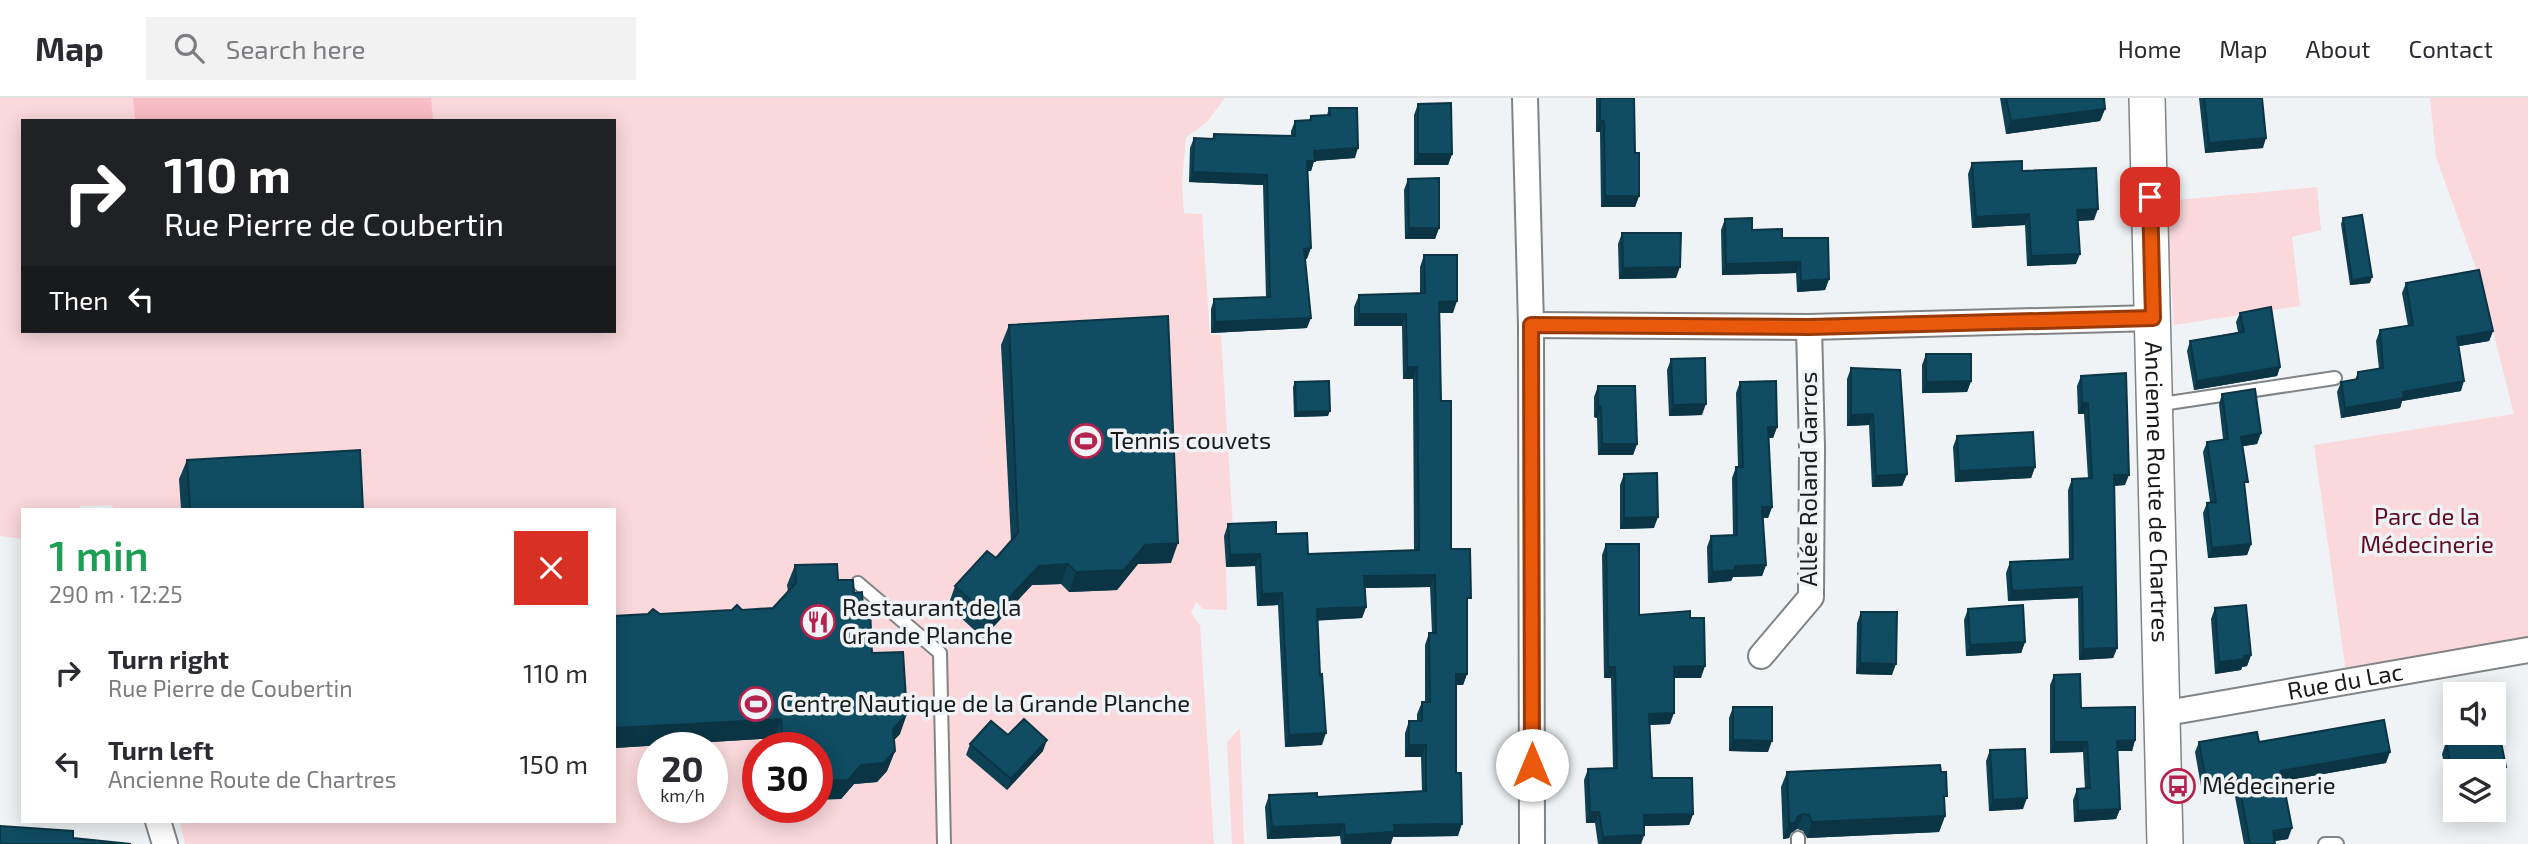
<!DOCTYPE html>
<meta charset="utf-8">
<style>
:root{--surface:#fff;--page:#f2f2f3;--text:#2b2b33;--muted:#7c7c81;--line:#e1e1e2}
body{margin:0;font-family:"Exo 2",sans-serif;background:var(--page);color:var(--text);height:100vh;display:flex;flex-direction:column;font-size:26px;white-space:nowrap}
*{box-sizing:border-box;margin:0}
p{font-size:23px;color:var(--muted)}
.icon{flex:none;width:38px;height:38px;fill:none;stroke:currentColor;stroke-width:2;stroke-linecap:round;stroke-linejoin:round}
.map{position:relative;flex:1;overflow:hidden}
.sheet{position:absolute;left:21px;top:410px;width:595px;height:315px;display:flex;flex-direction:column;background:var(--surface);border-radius:0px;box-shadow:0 4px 18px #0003}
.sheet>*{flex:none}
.hud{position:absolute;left:21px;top:21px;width:595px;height:214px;border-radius:0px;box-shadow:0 4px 18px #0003;background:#202124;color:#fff;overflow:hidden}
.fabs{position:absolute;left:2443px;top:584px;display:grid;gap:14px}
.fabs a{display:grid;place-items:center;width:63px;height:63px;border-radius:0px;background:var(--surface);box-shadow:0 4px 18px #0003;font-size:35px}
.speed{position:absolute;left:637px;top:634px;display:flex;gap:14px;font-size:35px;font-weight:700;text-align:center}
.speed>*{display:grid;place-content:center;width:91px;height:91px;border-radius:50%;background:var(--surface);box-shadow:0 4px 18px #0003;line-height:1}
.speed small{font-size:18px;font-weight:400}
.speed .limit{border:10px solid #d22;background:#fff;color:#111}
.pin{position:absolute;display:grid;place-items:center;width:60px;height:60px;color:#fff;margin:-30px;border-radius:14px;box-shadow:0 4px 10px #0006}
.me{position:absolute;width:77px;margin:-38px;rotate:0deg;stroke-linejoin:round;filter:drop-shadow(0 0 5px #0008)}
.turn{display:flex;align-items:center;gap:24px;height:147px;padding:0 28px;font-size:32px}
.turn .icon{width:91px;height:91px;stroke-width:2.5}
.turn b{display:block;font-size:49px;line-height:60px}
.then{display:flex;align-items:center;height:66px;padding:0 28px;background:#0003;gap:14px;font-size:26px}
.round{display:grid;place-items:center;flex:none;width:74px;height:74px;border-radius:0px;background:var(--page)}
.headline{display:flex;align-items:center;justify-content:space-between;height:119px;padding:0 28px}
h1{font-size:42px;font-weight:600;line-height:52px;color:#1e9e55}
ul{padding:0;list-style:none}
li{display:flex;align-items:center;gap:21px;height:91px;padding:0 28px}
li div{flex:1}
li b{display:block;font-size:26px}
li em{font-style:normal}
header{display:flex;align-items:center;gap:42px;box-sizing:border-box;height:98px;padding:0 35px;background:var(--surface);border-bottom:2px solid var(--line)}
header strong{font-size:33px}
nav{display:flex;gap:38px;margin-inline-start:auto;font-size:24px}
.search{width:490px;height:63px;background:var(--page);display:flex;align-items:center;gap:18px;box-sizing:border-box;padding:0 24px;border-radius:0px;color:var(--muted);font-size:26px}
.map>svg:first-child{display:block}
</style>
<header>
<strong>Map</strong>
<div class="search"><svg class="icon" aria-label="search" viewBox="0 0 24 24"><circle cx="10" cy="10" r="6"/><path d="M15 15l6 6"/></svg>Search here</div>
<nav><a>Home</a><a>Map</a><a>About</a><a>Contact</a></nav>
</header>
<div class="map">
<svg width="2528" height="746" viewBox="0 0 2528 746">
<rect width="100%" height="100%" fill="#eff3f5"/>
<!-- green -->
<path fill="#fad8dc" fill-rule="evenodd" d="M0,0H1225L1206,25L1186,39L1182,85L1184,115L1202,116L1210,237H1221L1233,430L1225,437L1227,512L1203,511L1196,504L1191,515L1200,527L1214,746H185L180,723H614V411H114L112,407L81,408L80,411H23V441L0,438ZM23,23H614V233H23ZM653,649H712V709H653ZM758,649H817V709H758Z
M2430,0H2528V539L2346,574L2314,347L2514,316L2480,181L2436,59Z
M2317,89L2321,132L2292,139L2300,208L2174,227L2166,103Z
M1240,630L1244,746H1232L1227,644Z"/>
<!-- water -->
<path fill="#f8bdc4" d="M133,0H431L433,23H135Z"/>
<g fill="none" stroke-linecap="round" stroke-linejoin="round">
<!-- lane casing -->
<g stroke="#808486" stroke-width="16">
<path id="lane" d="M2155,307L2335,280
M858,485L940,555L944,746
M1798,740V746
M2325,746H2337"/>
</g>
<!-- street casing -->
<g stroke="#808486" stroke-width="28">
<g id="street">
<path d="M1525,0L1531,227L1532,746"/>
<path d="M1531,227L1809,229L2153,220"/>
<path d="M1761,558L1811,499L1812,350L1809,229"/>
<path id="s1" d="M2161,616L2528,552"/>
<path d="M158,723L165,746"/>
</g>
</g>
<!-- secondary casing -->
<g stroke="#808486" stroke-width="38">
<g id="secondary">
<path id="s2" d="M2147,0L2165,746"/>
</g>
</g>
<!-- lane -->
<use href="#lane" stroke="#fff" stroke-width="12"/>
<!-- street -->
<use href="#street" stroke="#fff" stroke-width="24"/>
<!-- secondary -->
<use href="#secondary" stroke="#fff" stroke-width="35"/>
</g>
<!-- wall -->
<path fill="#0e4154" d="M1596,0H1634L1635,55L1639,98L1635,109H1601L1600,34H1596Z
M2000,0H2104L2105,11L2100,23L2006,36Z
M2199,0H2262L2263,50L2205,55Z
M1418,6L1452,56L1448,67H1414V17Z
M1329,10L1355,60L1314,63L1311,73H1307V161H1305L1307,230L1211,235V211L1214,201L1266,199L1263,87L1189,84L1190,50L1194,40L1212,41L1214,36L1291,38V33L1295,23L1309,22L1311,18L1327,17Z
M1972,65L2022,73L2094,122L2078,123L2076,166L2027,168L2025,127L1972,130L1968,76Z
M1408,81L1439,130L1435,141H1405L1404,92Z
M2343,120L2370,185L2350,187L2341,126Z
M1725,121L1752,132L1782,140L1829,181L1825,192L1797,194L1796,175L1722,177L1721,132Z
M1622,135L1676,180L1619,181L1618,146Z
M1424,157L1453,215H1440L1441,303L1451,451L1467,510V576L1463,587H1456V675L1458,738L1393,739L1390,746H1341L1340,738L1267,741L1265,709L1269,697L1317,699L1422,693L1421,659H1405V635L1409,623H1417V616L1422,604H1425V547L1429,535H1432L1430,489L1365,490L1366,509L1362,520L1317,522L1322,647L1285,649L1278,507L1257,508L1255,468L1226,469L1224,438L1228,426L1276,436L1308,456L1414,452L1413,281H1403L1402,228H1354V209L1359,197L1420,195V169Z
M2406,185L2493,233L2489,243L2459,248L2461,293L2402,303L2400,310L2341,320L2337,294L2341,284L2355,282L2358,274L2379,271L2376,243L2380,232L2408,228L2402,195Z
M2240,215L2280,269L2277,278L2194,292L2187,253L2190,243L2238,234L2236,224Z
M1009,227L1171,465L1138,466L1117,492L1069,494L1061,486L1032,487L983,540L948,508L955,488L996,460L1011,444L1001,247Z
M1926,256L1971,283L1967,294L1922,295V267Z
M1671,261L1702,317L1669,318L1667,272Z
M1851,270L1907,376L1902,388L1872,389L1869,327L1847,328V281Z
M2081,278L2125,387L2114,388L2117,550L2113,560L2079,562L2078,500L2008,503L2006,475L2010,464L2069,461L2068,392L2072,381L2088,380L2084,316H2078L2077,288Z
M1295,284L1328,318L1294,319L1293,289Z
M1740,284L1777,329L1773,340H1768L1772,409L1768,420H1763L1766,467L1762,478L1733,479L1731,483L1708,485L1707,449L1711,438L1733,437L1732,380L1736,369H1738L1736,295Z
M1598,288L1637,346L1633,357H1598L1597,320L1594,319V299Z
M2222,296L2261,335L2257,346L2243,348L2245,392L2251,446L2247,457L2208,460L2203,415L2207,405L2210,404L2203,354L2207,344L2223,341L2219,306Z
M1957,338L2035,369L2031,380L1955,384L1953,349Z
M187,362L363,411H181L179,381Z
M1624,376L1654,430L1620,431V387Z
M1606,446L1639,517L1690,520L1701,580H1674L1670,626L1649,627L1652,680L1693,716L1689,727L1644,728V737L1641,746H1598L1595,725H1586L1584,682L1588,671L1613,670L1611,580H1604L1602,457Z
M795,467L838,482L854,495L863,510L872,555L900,636L894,642L895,653L887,673L877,684L854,686L841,701L817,649H775L774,640L614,650V518L773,510L788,494L787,487Z
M2215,510L2251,557L2247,568L2242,569L2241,572L2215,576L2211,521Z
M1968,511L2025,544L2021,555L1966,558L1964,522Z
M1861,514L1892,577L1856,576L1857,525Z
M2054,577L2081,610L2135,642L2132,653H2117L2120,711L2116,721L2074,724L2073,702L2077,691H2085L2083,654L2050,655V587Z
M1733,609L1768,654L1729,653V620Z
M2499,634L2506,669L2502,680L2494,682V674H2455V690L2449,691L2442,656L2446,644Z
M1008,637L1043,653L1007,692L966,657L970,646Z
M2199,644H2259L2386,665L2283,683L2288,741L2275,743V746H2244L2233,688L2202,694L2195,654Z
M1990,652L2023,711L1989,713L1986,663Z
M1787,674L1944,704L1945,718L1939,734L1807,740L1803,733L1797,731L1791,735L1789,740L1783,741L1781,689Z"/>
<!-- shaded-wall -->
<path fill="#0b3545" d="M2105,11L2100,23L2006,36L2011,23Z
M1600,23H1604L1600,34H1596Z
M2266,40L2263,50L2205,55L2209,45Z
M1358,50L1355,60L1314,63L1311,73H1303L1307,63L1314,53Z
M1418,56H1452L1448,67H1414Z
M1193,74L1267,77L1263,87L1189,84Z
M1605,98H1639L1635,109H1601Z
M2098,111L2094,122L2073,123L2077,112Z
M2029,116L2025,127L1972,130L1976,119Z
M1409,130H1439L1435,141H1405Z
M1311,150L1307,161H1301L1304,151Z
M2080,156L2076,166L2027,168L2031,158Z
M1800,164L1796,175L1722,177L1726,166Z
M1680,169L1676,180L1619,181L1623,170Z
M2372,179L2370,185L2350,187L2352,182Z
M1829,181L1825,192L1797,194L1801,183Z
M1457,203L1453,215H1435L1439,204Z
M1359,216H1406L1402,228H1354Z
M1311,220L1307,230L1211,235L1215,224Z
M2493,233L2489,243L2454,249L2457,239Z
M1407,269H1417L1413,281H1403Z
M2280,269L2277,278L2194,292L2197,283Z
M1971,283L1967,294L1922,295L1926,284Z
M2464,283L2461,293L2402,303L2400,310L2341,320L2345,310L2403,294Z
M2082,305H2088L2084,316H2078Z
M1706,306L1702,317L1669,318L1673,307Z
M1598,308L1601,309L1597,320L1594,319Z
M1330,313L1328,318L1294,319L1296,314Z
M1873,316L1869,327L1847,328L1851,317Z
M1768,329H1777L1773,340H1764Z
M2261,335L2257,346L2238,349L2241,339Z
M1602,346H1637L1633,357H1598Z
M2035,369L2031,380L1955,384L1959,373Z
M1907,376L1902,388L1872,389L1876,378Z
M2114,377H2129L2125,387L2110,388Z
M1762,409H1772L1768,420H1758Z
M1658,419L1654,430L1620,431L1624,420Z
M1178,445L1171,465L1138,466L1117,492L1069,494L1076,474L1145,447Z
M2251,446L2247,457L2208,460L2212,450Z
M1260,456L1255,468L1226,469L1230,457Z
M1068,466L1061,486L1032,487L983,540L990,520L1039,468Z
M1766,467L1762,478L1733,479L1731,483L1708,485L1712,474L1735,468Z
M1435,477L1430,489L1360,490L1364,478Z
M2082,489L2078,500L2008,503L2012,493Z
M1282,495L1278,507L1257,508L1262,496Z
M1366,509L1362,520L1313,523L1317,511Z
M2025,544L2021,555L1966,558L1970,547Z
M2117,550L2113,560L2079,562L2083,551Z
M2251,557L2247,568L2242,569L2241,572L2215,576L2219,564Z
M1860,565L1896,566L1892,577L1856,576Z
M1705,568L1701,580H1670L1674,569Z
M1608,569H1615L1611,580H1604Z
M1456,576H1467L1463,587H1451Z
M1674,615L1670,626L1645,627L1649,616Z
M907,616L900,636L886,650L893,631Z
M781,621L774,640L614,650V635L616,630Z
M1326,635L1322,647L1285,649L1289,637Z
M1047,642L1043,653L1007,692L1011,681Z
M1733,642L1772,643L1768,654L1729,653Z
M2135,642L2132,653H2113L2117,643Z
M2054,644H2087L2083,654L2050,655Z
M1409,647H1426L1421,659H1405Z
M895,653L887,673L877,684L854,686L841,701L817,702V683Z
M2390,654L2386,665L2277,684L2281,673Z
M2506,669L2502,680L2494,682V674H2483Z
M2237,677L2233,688L2202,694L2206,683Z
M2455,679V690L2449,691L2453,680Z
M2027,700L2023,711L1989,713L1993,702Z
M2120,711L2116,721L2074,724L2078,713Z
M1590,714H1599L1595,725H1586Z
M1693,716L1689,727L1640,728L1644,717Z
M1803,716L1797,731L1791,735L1789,740L1783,741L1789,725Z
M1945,718L1939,734L1807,740L1812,724Z
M1344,726L1340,738L1267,741L1272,729Z
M1462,726L1458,738L1393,739L1391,746H1342L1345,737L1394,727Z
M2292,730L2288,741L2269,744L2273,733Z
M1644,737L1641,746H1600L1603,739Z"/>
<!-- building -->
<path fill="#104c62" stroke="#0b3545" stroke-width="2" d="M1600,0H1634L1635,55H1639V98H1605L1604,23H1600Z
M2006,0H2104L2105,11L2011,23Z
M2204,0H2262L2266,40L2209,45Z
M1451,5L1452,56H1418V6Z
M1329,10H1357L1358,50L1314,53L1315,63H1307L1311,150L1304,151L1311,220L1215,224L1214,201L1270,199L1267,77L1193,74L1194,40L1214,41V36L1295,38V23L1311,22V18L1330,17Z
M2022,63V73L2096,70L2098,111L2077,112L2080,156L2031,158L2029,116L1976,119L1972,65Z
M1439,80V130H1409L1408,81Z
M2362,117L2372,179L2352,182L2343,120Z
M1752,120V132L1782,131V140H1828L1829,181L1801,183L1800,164L1726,166L1725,121Z
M1622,135H1681L1680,169L1623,170Z
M1424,157H1457V203L1439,204L1441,303H1451V451H1470L1471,500H1467V576H1456V675H1461L1462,726L1394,727L1395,734L1345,737L1344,726L1272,729L1269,697L1317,695V699L1426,693V647H1409V623H1422V604H1430L1429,535H1436L1435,477L1364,478L1366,509L1317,511L1320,577L1322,576L1326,635L1289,637L1282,495L1262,496L1260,456L1230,457L1228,426L1276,424V436L1307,435L1308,456L1419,452L1417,269H1407L1406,216H1359V197L1425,195Z
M2479,172L2493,233L2457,239L2464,283L2403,294L2404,300L2345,310L2341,284L2358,281V274L2383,270L2380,232L2413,227L2406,185Z
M2271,209L2280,269L2197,283L2190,243L2244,234L2240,215Z
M1168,218L1178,445L1145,447L1124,472L1076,474L1068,466L1039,468L990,520L955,488L987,453L996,460L1018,435L1009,227Z
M1926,256H1971V283L1926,284Z
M1705,260L1706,306L1673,307L1671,261Z
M1851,270L1900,272L1907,376L1876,378L1873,316L1851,317Z
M2126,275L2129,377H2114L2117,550L2083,551L2082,489L2012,493L2010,464L2073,461L2072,381L2092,380L2088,305H2082L2081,278Z
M1329,283L1330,313L1296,314L1295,284Z
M1776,283L1777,329H1768L1772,409H1762L1766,467L1735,468V472L1712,474L1711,438L1737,437L1736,369H1743L1740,284Z
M1598,288H1635L1637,346H1602L1601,309L1598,308Z
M2255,291L2261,335L2241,339L2248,384H2244L2251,446L2212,450L2207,405L2216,404L2207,344L2228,341L2222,296Z
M2033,334L2035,369L1959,373L1957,338Z
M360,352L363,411H190L187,362Z
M1657,375L1658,419L1624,420V376Z
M1606,446H1639V517L1690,513V520H1704L1705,568L1674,569V615L1649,616L1652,680H1692L1693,716L1644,717V737L1603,739L1599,714H1590L1588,671L1617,670L1615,569H1608Z
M837,466L838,482H853L854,495L862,494L863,510H870L872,555L903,554L907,616L893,631L895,653L884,665L861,667L848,682L817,683V649H783L781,621L616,630V643H614V518L648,516L653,511L660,516L732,512L737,507L742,512L773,510L796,485L795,467Z
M2023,507L2025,544L1970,547L1968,511Z
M2246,507L2251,557L2244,558L2245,561L2219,564L2215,510Z
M1861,514H1897L1896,566L1860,565Z
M2080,576L2081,610L2135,609V642L2117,643L2120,711L2078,713L2077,691L2090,690L2087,644H2054V577Z
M1733,609H1772V643L1733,642Z
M1024,621L1047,642L1011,681L970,646L991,623L1008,637Z
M2384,622L2390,654L2281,673L2292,730L2273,733L2275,746H2250L2237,677L2206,683L2199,644L2257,634L2259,644Z
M2499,634L2506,669L2483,674H2455V679L2453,680L2446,644Z
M2025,651L2027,700L1993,702L1990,652Z
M1940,667L1941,674H1946L1947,698H1944L1945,718L1812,724L1809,717L1803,716L1797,719L1795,725H1789L1787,674Z
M0,728L73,733V740L131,746H0Z"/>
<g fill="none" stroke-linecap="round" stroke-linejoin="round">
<!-- route casing -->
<g stroke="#983908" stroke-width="18">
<path id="route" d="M1532,667L1531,227L1809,229L2153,220L2150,99"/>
</g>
<!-- route -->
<use href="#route" stroke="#ea580c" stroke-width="12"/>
</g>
<!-- icons -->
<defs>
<g id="stadium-ring" transform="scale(1.75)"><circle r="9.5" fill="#eff3f5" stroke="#b4224d" stroke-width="1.5"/><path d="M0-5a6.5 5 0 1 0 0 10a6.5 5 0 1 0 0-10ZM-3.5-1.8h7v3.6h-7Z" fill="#b4224d"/></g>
<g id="restaurant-ring" transform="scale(1.75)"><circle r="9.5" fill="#eff3f5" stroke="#b4224d" stroke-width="1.5"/><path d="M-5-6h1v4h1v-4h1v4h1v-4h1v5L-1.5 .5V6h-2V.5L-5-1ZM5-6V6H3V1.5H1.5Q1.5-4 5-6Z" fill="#b4224d"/></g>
<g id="bus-ring" transform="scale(1.75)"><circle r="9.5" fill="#eff3f5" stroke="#b4224d" stroke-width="1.5"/><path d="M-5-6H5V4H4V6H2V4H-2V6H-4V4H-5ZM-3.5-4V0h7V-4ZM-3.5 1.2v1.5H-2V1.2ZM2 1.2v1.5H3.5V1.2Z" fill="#b4224d"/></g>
</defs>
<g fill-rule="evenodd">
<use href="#stadium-ring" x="1086" y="343"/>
<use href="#restaurant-ring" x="818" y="524"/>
<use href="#stadium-ring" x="756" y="606"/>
<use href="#bus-ring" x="2178" y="688"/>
</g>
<g text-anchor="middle" stroke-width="7" stroke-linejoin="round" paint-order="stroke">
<!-- poi labels -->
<g font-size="24" fill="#191b1b" stroke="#eff3f5" text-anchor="start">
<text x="1110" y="351">Tennis couvets</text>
<text x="842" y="518">Restaurant de la<tspan x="842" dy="28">Grande Planche</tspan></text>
<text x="780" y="614">Centre Nautique de la Grande Planche</text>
<text x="2202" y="696">Médecinerie</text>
</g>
<!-- street labels -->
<g font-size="24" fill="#191b1b" stroke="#eff3f5">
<text transform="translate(1809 381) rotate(-90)" y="8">Allée Roland Garros</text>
<text dy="8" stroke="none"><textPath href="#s2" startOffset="394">Ancienne Route de Chartres</textPath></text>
<text dy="8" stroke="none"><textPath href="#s1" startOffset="187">Rue du Lac</textPath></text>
</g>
<!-- park labels -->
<g font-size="24" fill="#610c25" stroke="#eff3f5">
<text x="2427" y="427">Parc de la<tspan x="2427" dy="28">Médecinerie</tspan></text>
</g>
</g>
</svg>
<div class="fabs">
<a><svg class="icon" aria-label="sound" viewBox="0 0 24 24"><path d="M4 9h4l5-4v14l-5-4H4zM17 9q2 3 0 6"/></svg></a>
<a><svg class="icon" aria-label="layers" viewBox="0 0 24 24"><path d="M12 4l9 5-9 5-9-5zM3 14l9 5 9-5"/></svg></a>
</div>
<div class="speed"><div>20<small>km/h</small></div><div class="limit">30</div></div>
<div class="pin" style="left:2150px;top:99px;background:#d93025"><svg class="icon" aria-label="arrive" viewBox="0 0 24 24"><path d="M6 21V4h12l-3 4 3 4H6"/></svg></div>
<svg class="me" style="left:1532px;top:667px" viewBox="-20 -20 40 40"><circle r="19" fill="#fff"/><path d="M0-13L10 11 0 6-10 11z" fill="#ea580c"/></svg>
<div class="hud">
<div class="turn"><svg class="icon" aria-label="right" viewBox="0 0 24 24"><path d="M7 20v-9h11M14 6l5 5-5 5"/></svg><div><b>110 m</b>Rue Pierre de Coubertin</div></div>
<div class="then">Then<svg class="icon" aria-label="left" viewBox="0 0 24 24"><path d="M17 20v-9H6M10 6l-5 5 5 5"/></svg></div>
</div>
<section class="sheet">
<div class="headline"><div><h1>1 min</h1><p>290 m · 12:25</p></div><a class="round" style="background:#d93025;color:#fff"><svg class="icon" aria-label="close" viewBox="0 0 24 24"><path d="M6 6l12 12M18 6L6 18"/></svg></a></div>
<ul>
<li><svg class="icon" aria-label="right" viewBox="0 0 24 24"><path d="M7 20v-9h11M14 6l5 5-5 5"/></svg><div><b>Turn right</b><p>Rue Pierre de Coubertin</p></div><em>110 m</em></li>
<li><svg class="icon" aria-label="left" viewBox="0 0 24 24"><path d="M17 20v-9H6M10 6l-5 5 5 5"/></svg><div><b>Turn left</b><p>Ancienne Route de Chartres</p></div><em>150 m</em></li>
</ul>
</section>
</div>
